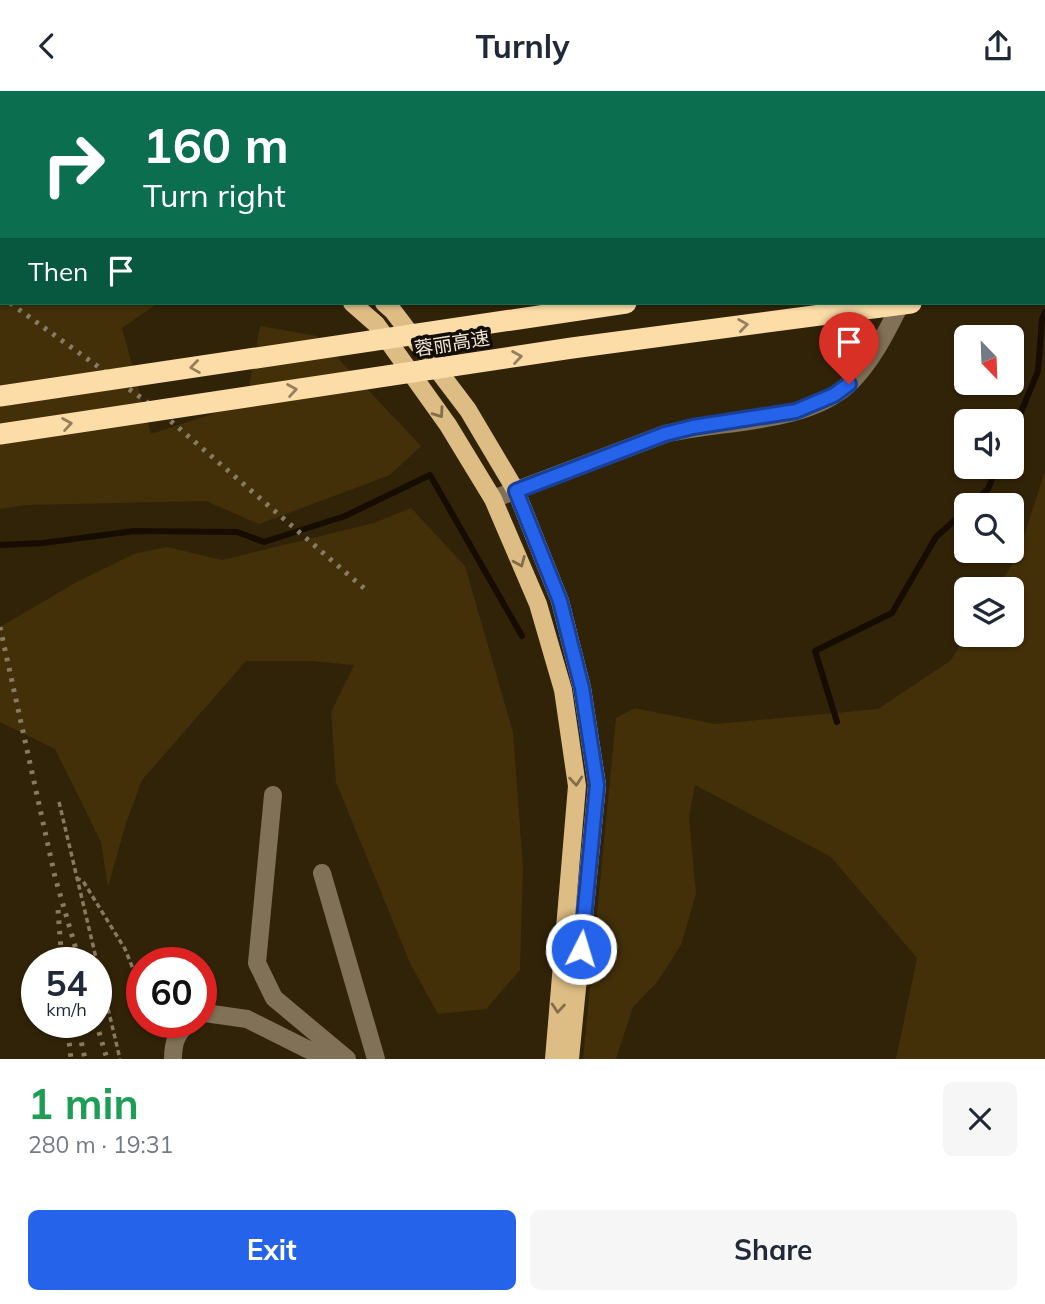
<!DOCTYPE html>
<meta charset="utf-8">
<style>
:root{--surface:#fff;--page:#f6f6f7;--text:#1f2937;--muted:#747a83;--accent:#2563eb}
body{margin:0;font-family:Mulish,"Noto Sans SC",sans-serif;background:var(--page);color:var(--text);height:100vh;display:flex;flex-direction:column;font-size:26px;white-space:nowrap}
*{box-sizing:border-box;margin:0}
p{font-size:23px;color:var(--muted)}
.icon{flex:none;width:38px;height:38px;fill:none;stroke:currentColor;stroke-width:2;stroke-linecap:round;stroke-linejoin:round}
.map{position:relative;height:968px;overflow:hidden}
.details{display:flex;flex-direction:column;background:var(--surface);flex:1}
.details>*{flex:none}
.hud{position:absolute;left:0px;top:0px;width:1046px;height:214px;box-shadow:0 2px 5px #0004;background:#0b6e4f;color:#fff;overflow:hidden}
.needle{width:46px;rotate:157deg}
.controls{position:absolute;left:954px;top:234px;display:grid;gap:14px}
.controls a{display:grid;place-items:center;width:70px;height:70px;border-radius:10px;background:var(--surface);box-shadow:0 2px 5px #0004;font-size:35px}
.speed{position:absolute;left:21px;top:856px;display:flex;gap:14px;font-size:35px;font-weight:700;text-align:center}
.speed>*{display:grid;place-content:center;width:91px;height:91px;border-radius:50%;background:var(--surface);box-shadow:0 2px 5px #0004;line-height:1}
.speed small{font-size:18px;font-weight:400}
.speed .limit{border:10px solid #d22;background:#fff;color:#111}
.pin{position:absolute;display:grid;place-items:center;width:60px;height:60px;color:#fff;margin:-72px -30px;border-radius:50% 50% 50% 0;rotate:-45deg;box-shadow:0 0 7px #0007}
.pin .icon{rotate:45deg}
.me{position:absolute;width:77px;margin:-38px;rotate:5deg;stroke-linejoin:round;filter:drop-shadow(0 0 5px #0008)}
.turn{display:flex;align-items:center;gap:24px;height:147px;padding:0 28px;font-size:32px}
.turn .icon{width:91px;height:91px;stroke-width:2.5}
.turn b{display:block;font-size:49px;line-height:60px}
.then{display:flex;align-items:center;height:66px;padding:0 28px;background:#0003;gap:14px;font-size:26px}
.round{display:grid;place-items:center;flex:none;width:74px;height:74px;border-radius:10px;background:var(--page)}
.head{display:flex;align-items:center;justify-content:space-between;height:119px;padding:0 28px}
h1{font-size:42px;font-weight:700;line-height:52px;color:#1e9e55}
.cta{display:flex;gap:14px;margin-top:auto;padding:14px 28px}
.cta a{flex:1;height:80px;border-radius:10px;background:var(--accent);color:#fff;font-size:28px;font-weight:700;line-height:80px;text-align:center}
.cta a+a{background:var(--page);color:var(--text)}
header{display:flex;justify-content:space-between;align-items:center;height:91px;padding:0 28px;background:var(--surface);font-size:32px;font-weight:700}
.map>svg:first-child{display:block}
</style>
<header><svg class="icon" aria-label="back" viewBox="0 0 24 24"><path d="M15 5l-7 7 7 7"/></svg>Turnly<svg class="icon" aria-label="share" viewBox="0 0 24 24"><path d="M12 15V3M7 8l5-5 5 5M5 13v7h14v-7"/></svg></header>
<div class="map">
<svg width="1045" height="968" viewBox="0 0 1045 968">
<rect width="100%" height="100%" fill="#312308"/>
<!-- green -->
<path fill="#433009" d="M0,37L2,212H158L122,237L151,343L246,312L260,235L317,245L421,355L390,384L259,433L206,410L26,414L0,418Z
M1045,380V968H896L917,867L831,766L695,694L689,726L696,803L681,854L658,890L633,916L616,968H583L616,627L634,617L715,633L878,618L950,570L967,544H1012V499H996L1018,464Z
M411,417L465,475L513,641L523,776L520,879L486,918L438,923L410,872L336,691L331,621L354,574L311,570H246L142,689L126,732L108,796L101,751L55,658L0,631V536L75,492L134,463L167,456L222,469L374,432Z"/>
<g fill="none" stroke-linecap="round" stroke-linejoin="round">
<!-- stream -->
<path stroke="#160c00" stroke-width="6" d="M1012,343L1038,280L1042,228L1045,221
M970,415L988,398L997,376
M0,454L43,452L134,440L237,441L264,451L345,425L430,384L522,545
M837,631L815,560L892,522L936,446L966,419"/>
<!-- path -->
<path stroke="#867a65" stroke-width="3.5" stroke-dasharray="5 3.5" stroke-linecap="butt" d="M59,711L120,968
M76,787L83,790L125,858L142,900
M155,931L164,935"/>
<!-- minor -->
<path stroke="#817156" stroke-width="18" d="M984,2L987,0
M493,408L665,343C722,329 804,334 849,293C872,271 887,240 901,212
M273,704L257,872L274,907L347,968
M322,782L376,968
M201,924L205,922L247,928L327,968
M173,968C173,951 177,940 191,931"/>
<!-- major -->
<path stroke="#debd84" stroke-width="18" d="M22,0L25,2
M67,0L70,2
M352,212L376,233L448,334L493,408L538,513L563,599L577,695L554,968
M384,212L393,220L468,319L516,400L560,510L582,597L597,694L570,968"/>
<!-- rail -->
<path stroke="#877b66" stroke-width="5" stroke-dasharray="3.5 7" stroke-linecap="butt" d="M10,212L158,319L366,499
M0,536L55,786L80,872
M58,819L62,872
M67,931L71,968
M77,931L85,968
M96,931L107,968"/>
<!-- highway-bridge -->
<path stroke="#fcdda7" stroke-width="21" d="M0,305L626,212
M0,343L572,257L911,212"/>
</g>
<!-- one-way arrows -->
<defs><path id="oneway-chevron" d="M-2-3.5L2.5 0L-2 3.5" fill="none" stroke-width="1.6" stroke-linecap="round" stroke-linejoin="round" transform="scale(1.75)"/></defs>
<g stroke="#947f5e">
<use href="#oneway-chevron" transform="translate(743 234) rotate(-8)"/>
<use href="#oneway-chevron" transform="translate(517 266) rotate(-9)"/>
<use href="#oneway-chevron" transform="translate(195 276) rotate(172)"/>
<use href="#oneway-chevron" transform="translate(292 299) rotate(-9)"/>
<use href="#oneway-chevron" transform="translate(67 333) rotate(-9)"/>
</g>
<g stroke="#836e4a">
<use href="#oneway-chevron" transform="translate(439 322) rotate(55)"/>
<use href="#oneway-chevron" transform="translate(520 471) rotate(67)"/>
<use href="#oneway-chevron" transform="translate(576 690) rotate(85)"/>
<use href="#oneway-chevron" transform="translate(558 917) rotate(95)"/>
</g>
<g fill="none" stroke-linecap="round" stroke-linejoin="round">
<!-- route casing -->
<g stroke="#184099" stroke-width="18">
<path id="route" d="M581,858L597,694L582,597L560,510L516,400L665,343L693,336L796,320L834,304L849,293"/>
</g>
<!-- route -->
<use href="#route" stroke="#2563eb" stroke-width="12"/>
</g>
<g text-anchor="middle" stroke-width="7" stroke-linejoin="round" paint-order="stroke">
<!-- street labels -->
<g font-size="19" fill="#ede4d5" stroke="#140d04">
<text transform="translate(452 252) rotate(-9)" y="7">蓉丽高速</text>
</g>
</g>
</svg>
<div class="controls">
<a><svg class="needle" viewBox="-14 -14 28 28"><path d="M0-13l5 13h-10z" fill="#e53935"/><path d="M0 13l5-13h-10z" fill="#747a83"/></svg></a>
<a><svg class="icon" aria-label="sound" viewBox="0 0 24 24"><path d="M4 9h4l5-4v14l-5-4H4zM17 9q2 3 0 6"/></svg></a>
<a><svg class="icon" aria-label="search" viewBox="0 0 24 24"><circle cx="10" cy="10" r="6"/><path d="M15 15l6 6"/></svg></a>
<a><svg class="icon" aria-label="layers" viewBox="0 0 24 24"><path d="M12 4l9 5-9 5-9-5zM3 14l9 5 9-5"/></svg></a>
</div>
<div class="speed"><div>54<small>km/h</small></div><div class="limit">60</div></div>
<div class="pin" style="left:849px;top:293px;background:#d93025"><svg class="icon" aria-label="arrive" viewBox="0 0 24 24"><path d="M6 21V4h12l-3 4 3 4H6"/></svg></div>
<svg class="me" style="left:581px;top:858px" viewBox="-20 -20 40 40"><circle r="17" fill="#2563eb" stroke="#fff" stroke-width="3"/><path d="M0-11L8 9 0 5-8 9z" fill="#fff"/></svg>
<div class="hud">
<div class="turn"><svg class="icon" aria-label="right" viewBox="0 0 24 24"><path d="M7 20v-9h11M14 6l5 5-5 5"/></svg><div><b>160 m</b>Turn right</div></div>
<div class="then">Then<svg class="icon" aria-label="arrive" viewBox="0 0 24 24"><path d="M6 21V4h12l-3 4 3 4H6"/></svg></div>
</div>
</div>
<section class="details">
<div class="head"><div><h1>1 min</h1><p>280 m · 19:31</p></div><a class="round"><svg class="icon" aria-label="close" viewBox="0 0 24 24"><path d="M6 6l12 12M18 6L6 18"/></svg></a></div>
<div class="cta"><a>Exit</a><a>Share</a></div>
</section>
